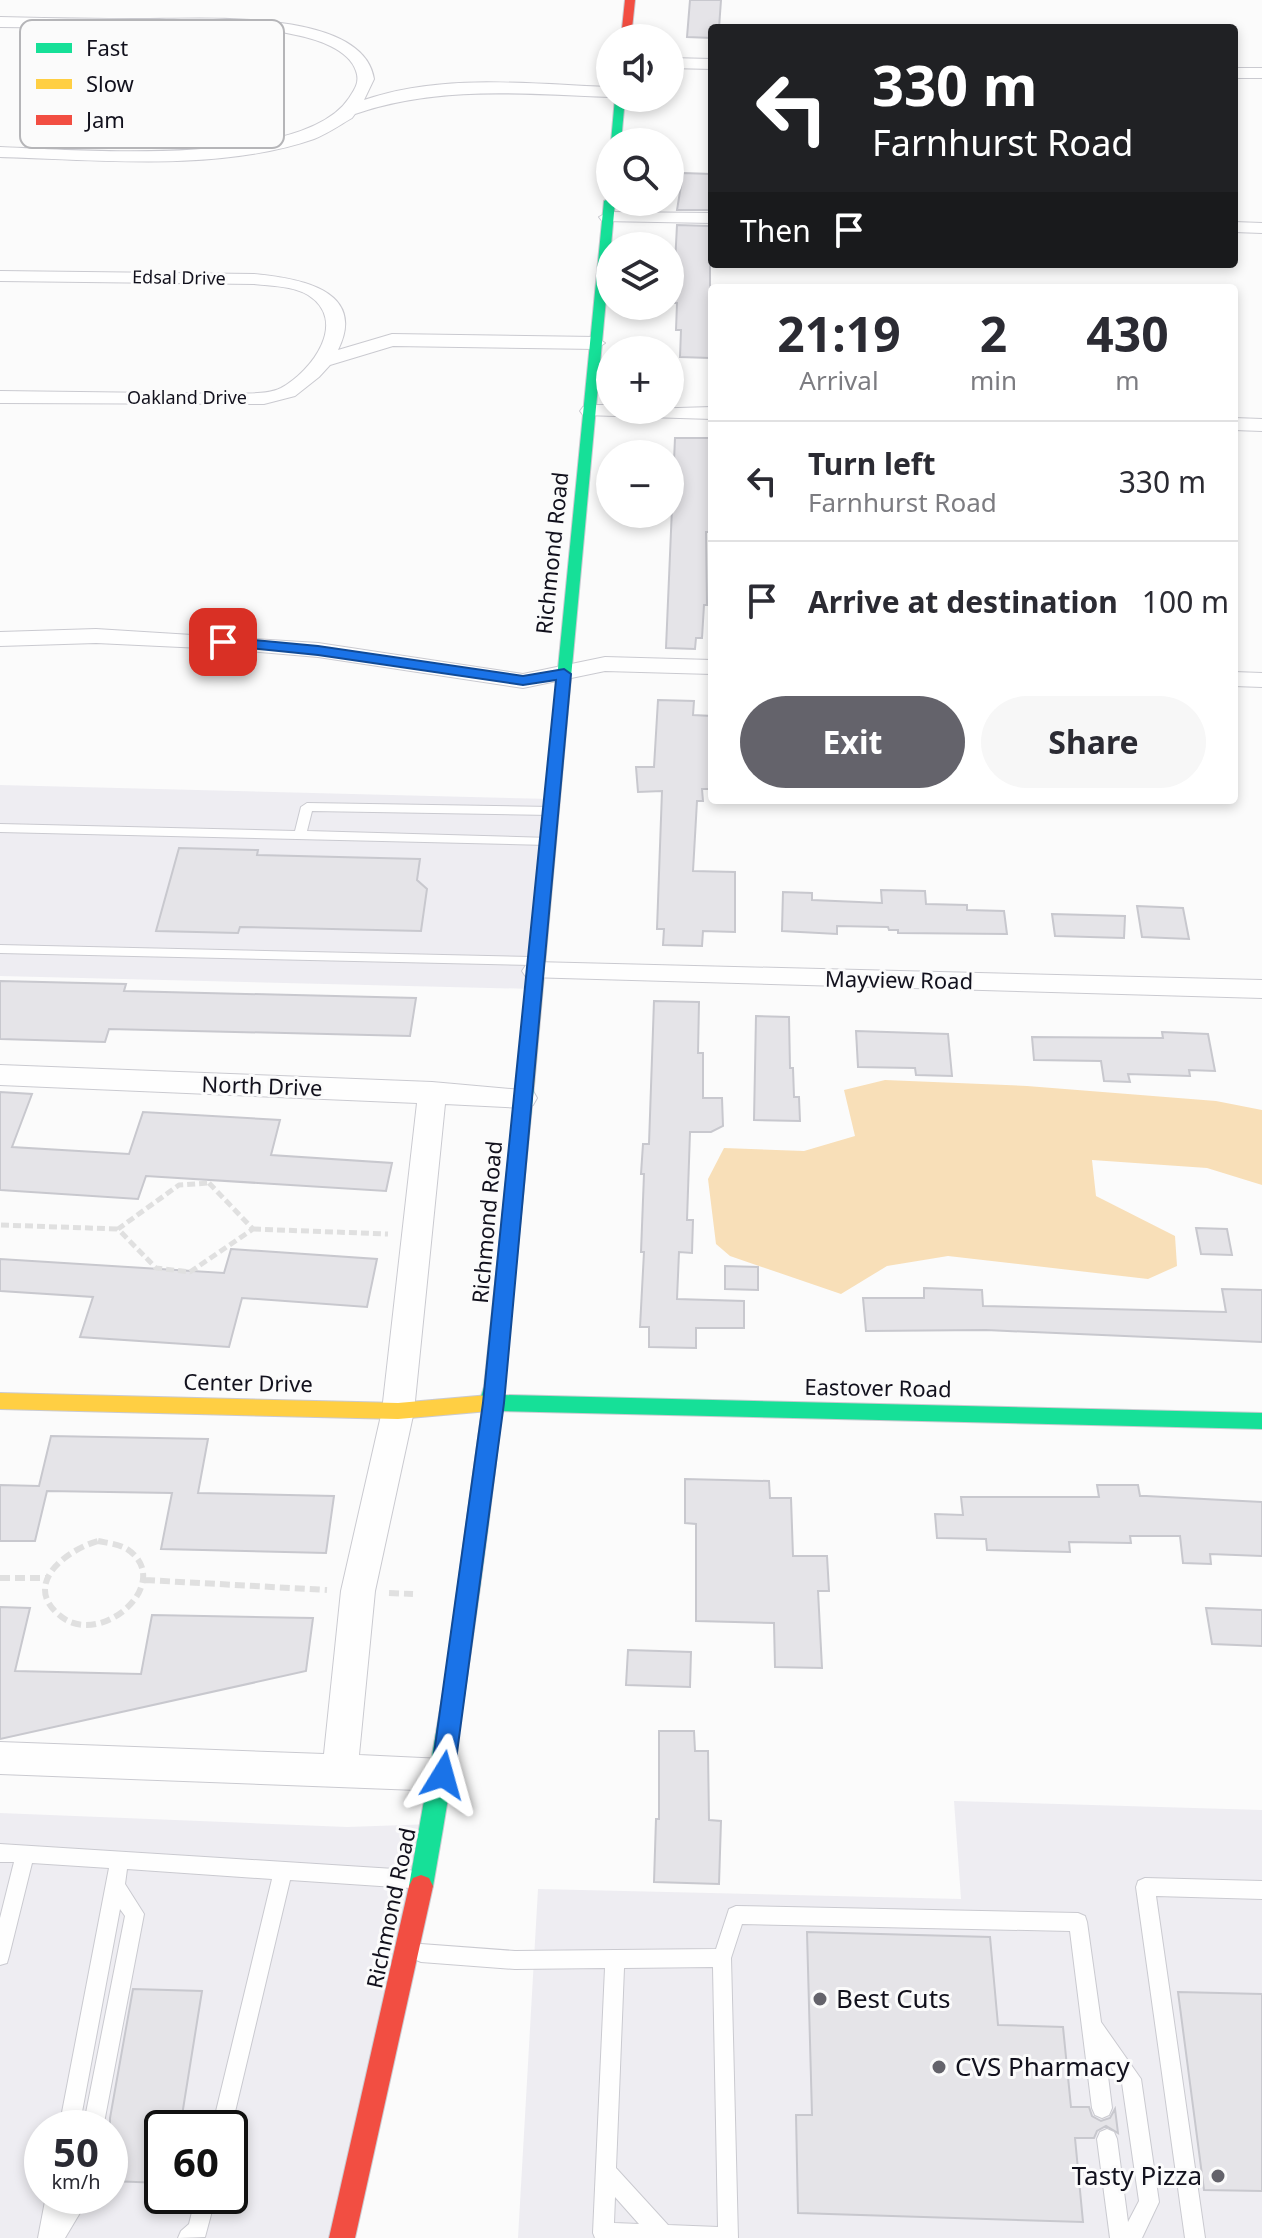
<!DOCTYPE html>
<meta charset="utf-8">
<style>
:root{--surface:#fff;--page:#f7f7f7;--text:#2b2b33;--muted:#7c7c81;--line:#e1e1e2;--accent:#64636b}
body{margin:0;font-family:"Noto Sans",sans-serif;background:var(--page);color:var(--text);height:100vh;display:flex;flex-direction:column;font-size:30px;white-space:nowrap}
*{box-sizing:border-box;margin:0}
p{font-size:26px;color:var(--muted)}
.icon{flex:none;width:44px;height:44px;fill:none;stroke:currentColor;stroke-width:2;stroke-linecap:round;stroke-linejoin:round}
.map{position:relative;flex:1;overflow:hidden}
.side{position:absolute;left:708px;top:284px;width:530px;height:520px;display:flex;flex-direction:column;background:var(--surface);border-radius:8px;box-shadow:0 4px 12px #0003}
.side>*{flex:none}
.banner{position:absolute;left:708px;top:24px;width:530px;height:244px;border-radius:8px;box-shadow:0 4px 12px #0003;background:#202124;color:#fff;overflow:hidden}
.fabs{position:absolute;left:596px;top:24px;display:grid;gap:16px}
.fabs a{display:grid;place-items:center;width:88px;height:88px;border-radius:50%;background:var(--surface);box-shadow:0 4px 12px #0003;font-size:40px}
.speed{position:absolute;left:24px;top:2110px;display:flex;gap:16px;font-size:40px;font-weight:700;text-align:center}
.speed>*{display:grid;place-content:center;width:104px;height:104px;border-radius:50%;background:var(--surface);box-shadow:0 4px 12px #0003;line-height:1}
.speed small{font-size:20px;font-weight:400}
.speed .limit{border:4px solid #111;border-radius:12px;background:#fff;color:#111}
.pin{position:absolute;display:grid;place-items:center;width:68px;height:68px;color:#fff;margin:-34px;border-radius:16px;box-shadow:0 4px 12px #0006}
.me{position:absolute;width:88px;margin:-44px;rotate:8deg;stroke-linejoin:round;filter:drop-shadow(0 0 6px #0008)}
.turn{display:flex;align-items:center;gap:28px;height:168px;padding:0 32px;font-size:36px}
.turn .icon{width:104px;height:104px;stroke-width:2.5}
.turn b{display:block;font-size:56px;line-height:68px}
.then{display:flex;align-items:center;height:76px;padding:0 32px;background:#0003;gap:16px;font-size:30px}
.eta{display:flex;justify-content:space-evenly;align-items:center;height:136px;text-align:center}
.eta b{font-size:48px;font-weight:700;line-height:56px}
.primary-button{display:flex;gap:16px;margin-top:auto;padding:16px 32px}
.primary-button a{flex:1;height:92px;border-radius:48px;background:var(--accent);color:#fff;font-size:32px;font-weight:700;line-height:92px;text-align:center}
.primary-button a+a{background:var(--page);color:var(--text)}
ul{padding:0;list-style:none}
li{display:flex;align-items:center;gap:24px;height:120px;padding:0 32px;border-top:2px solid var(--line)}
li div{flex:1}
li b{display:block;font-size:30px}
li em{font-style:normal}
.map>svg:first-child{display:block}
</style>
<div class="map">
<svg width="1262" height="2238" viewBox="0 0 1262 2238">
<rect width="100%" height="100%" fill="#fbfbfb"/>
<!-- built -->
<path fill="#eeedf2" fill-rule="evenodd" d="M0,785L552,799L534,989L0,976Z
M954,1801L1262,1810V2238H518L538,1889L961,1899Z
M0,1813L347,1827L433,1824L342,2238H0ZM42,2128H110V2196H42ZM162,2128H230V2196H162Z"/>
<!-- green -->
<path fill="#f8dfb8" d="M885,1080L1027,1086L1216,1101L1262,1110V1185L1207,1168L1092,1160L1096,1196L1175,1236L1177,1266L1148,1279L948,1256L887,1266L841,1294L730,1256L716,1244L708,1179L724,1148L804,1151L855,1136L844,1090Z"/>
<!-- building -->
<path fill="#e5e4e8" stroke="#c8c8ce" stroke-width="2" d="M690,0H721L719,28H712V38L687,37Z
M683,173L711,174L710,210H677Z
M677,225L710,226V358L680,357L681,330H676L677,303H673Z
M675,438H712V532H706L707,605H704L702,638H696L695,649L666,648Z
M658,700L694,701L693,715L712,716V789H702L703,801H697L693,871L735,872V932L703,931L702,946L663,945L664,929H657L662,791L638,792L636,767H654Z
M179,848L258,850L257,855L420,859L417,880L427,889L421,931L240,927L238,933L156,931Z
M881,890L925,891L926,904L967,905V910L1004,911L1007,934L898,933V930H889L888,927L837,926V934L782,931L783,892L812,893V900L882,903Z
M1137,906L1183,908L1189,939L1142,937Z
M1052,914L1125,916L1124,938L1055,936Z
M0,981L126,984L124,991L416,998L410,1036L109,1029L105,1042L0,1039Z
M654,1001L699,1002L698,1053H703V1098H722L723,1126L711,1132H690L687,1220H693L692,1253L679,1252L677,1299L744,1301V1328H696V1348L649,1347V1327H640L644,1252H641L644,1174H641L643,1144H649Z
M756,1016L789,1017L790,1068H793L794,1097H799L800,1121L754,1120Z
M856,1031L948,1034L952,1076L916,1075L915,1068L858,1067Z
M1162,1032L1208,1034L1215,1071L1189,1070L1190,1076L1128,1074L1130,1082L1104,1081L1101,1061L1034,1060L1032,1037L1163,1038Z
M0,1092L32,1094L12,1147L129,1154L143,1112L280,1120L271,1155L392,1163L386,1191L146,1176L138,1199L0,1190Z
M1196,1228L1227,1229L1232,1255L1201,1254Z
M231,1249L377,1259L367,1307L242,1298L229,1347L80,1337L93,1297L0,1291V1259L224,1273Z
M725,1266L758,1267V1290L725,1289Z
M924,1288L982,1290L983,1306L1226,1312L1222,1289L1262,1290V1342L986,1330L866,1331L863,1298H924Z
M51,1436L208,1439L198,1493L334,1496L326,1553L161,1549L172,1493L47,1491L35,1541H0V1485L39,1486Z
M685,1479L769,1481L770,1498H791L793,1556H827L829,1591H818L822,1668L775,1667L774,1623L696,1621V1524L685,1523Z
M1097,1485H1138L1140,1496H1146L1262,1502V1556L1210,1554L1211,1564L1183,1563L1180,1536H1130L1131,1543L1069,1542L1070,1552L987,1550L986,1539L937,1538L935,1514L963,1515L961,1497H1099Z
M0,1607L30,1608L15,1671L141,1674L152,1615L313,1618L306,1671L0,1739Z
M1206,1608L1262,1610V1646L1212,1644Z
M628,1650L691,1652L690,1687L626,1685Z
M659,1731H694L695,1751H708L709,1820L721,1821L719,1884L654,1882L656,1819H659Z
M807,1932L990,1937L998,2025L1063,2027L1071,2107H1089L1092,2116L1101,2121L1110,2118L1115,2109L1118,2133L1106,2126L1097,2131L1094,2138H1075L1083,2222L798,2213L796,2115H812Z
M133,1989L202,1991L180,2128H162V2183L110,2181V2118Z
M1178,1992L1262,1994V2191L1204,2190Z"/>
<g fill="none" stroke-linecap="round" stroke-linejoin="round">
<!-- lane casing -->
<g stroke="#cacad0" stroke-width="2">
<path id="lane" d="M307,803L551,807L557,811L551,815L312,811L307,831L551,838L553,841L551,844L547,845L0,832V824L295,831L301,807Z
M0,945L532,957L539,961L532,965L0,953Z
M0,1844L410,1870L417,1873L419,1879L417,1885L410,1888L290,1880L230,2133V2128H212L272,1879L127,1869L125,1884L144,1914L103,2128H83L125,1916L120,1909L79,2128H59L109,1868L32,1863L9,1956L7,1963L0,1965V1918L14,1862H0Z
M1145,1878L1262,1881V1899L1156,1896L1205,2238H1185L1136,1887L1138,1881Z
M736,1906L1078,1913L1085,1916L1087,1922L1101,2022L1141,2079L1159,2202L1142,2238H1110L1097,2139L1100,2132L1107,2129L1114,2132L1117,2139L1128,2222L1139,2201L1122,2083L1106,2060L1112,2108L1109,2115L1102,2118L1095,2115L1092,2108L1070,1931L742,1924L731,1958L738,2238H595L593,2233L605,1968L515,1969L421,1962L414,1959L412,1953L414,1947L421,1944L515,1951L716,1949L729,1909ZM713,1967L718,2227L668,2225L616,2168L624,1968ZM615,2197L639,2224L614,2223Z
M46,2196H66L65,2200L68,2196H90L65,2238H38Z
M196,2196H216L205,2237L178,2238L181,2231L189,2224Z"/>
</g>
<!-- street casing -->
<g stroke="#cacad0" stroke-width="2">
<path id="street" d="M0,17C45,18 90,19 134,19C188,20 363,5 374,79L364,100C443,73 529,84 610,87V97C523,94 439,85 355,114L352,118C340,125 327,134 314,139C219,172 99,160 0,157V147C78,150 303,168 349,98C355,89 360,82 356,71C349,49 316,39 296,35C257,26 216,29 175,29C117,28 58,28 0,27Z
M670,58L712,59V69L670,68Z
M1234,68H1262V78H1234Z
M608,212L712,213V223L602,221L599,217Z
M1234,222L1262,223V233L1234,232Z
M0,271L254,274C297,278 368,289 338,350L392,334L596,337L605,343L596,349L393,346L330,365L319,377L295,396L264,404L0,403V391L239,394C253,393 269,394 281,388C312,371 349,321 308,295C293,286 271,286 254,284L0,281Z
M590,405H610V410L712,407V419L583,415L580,411L583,407Z
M1234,418L1262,419V431L1234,430Z
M96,629L318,643L523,674L605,657L712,660V674L605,671L523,688L318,657L223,649L96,643L0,646V632Z
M1234,672L1262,673V687L1234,686Z
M535,962L1262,980V998L526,977L522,971L526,965Z
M0,1065L432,1082L533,1091L537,1098L533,1105L523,1108L445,1104L414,1411L375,1591L359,1755L443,1759L456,1763L461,1775L456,1787L443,1791L0,1774V1742L324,1754L341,1591L382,1411L417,1103L0,1085Z"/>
</g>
<!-- fast casing -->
<g stroke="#cacad0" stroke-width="2">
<path id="fast" d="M615,98H625L621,142H611Z
M610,198V202H615L569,699L562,703L555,699L604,201Z
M525,1080L534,1086L503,1395L1262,1413V1429L502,1411C484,1571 461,1728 433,1886L429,1894L421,1897L413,1894L409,1886L444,1687L482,1409L479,1403L484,1387L516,1086Z"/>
</g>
<!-- slow casing -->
<g stroke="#cacad0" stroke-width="2">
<path id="slow" d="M562,695L569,699L534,1086L525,1092L516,1086L555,699Z
M0,1393L398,1403L489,1395L496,1397L499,1403L496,1409L489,1411L398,1419L0,1409Z"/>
</g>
<!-- jam casing -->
<g stroke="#cacad0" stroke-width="2">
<path id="jam" d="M625,0H635L631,38H621Z
M421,1875L429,1878L433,1886L355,2238H329L409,1886L413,1878Z"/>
</g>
<!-- path-far1 -->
<path stroke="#e0e0e0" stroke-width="5" stroke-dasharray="8 4" stroke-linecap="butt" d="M209,1183L253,1229L190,1272L156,1268L118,1229L179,1185Z
M1,1225L118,1229
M253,1229L388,1234"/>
<!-- path -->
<path stroke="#e0e0e0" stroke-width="6" stroke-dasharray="10 5" stroke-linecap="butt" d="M98,1541C107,1543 119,1544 127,1549C177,1582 99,1652 58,1614C22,1582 69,1549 98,1541Z
M0,1578H48
M145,1580L327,1590
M389,1593L413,1594"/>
<!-- lane -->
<use href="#lane" fill="#fefefe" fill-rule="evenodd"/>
<!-- street -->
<use href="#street" fill="#fefefe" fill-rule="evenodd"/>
<!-- fast -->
<use href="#fast" fill="#16e098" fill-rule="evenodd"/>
<!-- slow -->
<use href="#slow" fill="#ffcf43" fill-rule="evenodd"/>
<!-- jam -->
<use href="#jam" fill="#f24e42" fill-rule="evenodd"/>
</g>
<!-- route -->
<path fill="#1a73e8" stroke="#114b97" stroke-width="2" d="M223,637L318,646L523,676L564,669L571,674L504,1403L454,1775L451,1782L443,1785L434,1782L431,1775L483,1403L556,680L523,685L318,655L218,645L216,642Z"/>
<!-- markers -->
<g fill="#64636b" stroke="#fbfbfb" stroke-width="3">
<circle cx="820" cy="1999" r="8"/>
<circle cx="939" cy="2067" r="8"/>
<circle cx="1218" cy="2176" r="8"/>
</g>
<g text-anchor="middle" stroke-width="6" stroke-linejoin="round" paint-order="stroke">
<!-- far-street labels -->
<g font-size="18" fill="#12111d" stroke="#fbfbfb">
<text transform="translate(179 278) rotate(1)" y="6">Edsal Drive</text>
<text x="187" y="404">Oakland Drive</text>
</g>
<!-- street labels -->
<g font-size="22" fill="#12111d" stroke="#fbfbfb">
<text transform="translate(552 553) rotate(-84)" y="8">Richmond Road</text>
<text transform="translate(899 980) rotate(1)" y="8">Mayview Road</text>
<text transform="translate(262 1086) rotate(2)" y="8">North Drive</text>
<text transform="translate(487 1222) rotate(-85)" y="8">Richmond Road</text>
<text transform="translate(248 1383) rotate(1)" y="8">Center Drive</text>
<text transform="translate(878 1388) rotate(1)" y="8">Eastover Road</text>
<text transform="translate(391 1908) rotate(-78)" y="8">Richmond Road</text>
</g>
<!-- near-poi labels -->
<g font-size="26" fill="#12111d" stroke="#fbfbfb" text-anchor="start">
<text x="836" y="2008">Best Cuts</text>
<text x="955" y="2076">CVS Pharmacy</text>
<text x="1202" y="2185" text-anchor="end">Tasty Pizza</text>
</g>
</g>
<!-- legend -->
<rect x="20" y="20" width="264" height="128" rx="12" fill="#fbfbfb" stroke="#b5b5b8" stroke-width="2"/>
<rect x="36" y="43" width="36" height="10" fill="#16e098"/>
<rect x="36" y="79" width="36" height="10" fill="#ffcf43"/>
<rect x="36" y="115" width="36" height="10" fill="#f24e42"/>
<g font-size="22" fill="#12111d">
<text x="86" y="56">Fast</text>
<text x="86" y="92">Slow</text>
<text x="86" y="128">Jam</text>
</g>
</svg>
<div class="fabs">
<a><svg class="icon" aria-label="sound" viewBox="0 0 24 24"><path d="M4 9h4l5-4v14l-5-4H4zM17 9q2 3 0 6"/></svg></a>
<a><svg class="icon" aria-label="search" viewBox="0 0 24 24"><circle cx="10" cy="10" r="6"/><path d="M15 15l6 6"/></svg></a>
<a><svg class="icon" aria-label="layers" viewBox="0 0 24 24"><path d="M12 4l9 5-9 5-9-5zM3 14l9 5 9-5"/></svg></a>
<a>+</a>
<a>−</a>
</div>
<div class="speed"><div>50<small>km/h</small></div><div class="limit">60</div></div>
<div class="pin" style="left:223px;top:642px;background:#d93025"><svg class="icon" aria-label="arrive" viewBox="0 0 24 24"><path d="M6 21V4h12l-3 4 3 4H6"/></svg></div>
<svg class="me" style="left:443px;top:1775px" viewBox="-20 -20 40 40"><path d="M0-17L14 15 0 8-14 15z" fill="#1a73e8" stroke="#fff" stroke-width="4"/></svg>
<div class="banner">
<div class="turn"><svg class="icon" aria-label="left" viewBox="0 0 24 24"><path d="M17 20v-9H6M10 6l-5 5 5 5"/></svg><div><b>330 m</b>Farnhurst Road</div></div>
<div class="then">Then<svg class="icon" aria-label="arrive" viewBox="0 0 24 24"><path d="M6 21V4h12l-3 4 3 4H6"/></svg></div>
</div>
<section class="side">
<div class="eta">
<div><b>21:19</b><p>Arrival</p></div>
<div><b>2</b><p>min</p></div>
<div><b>430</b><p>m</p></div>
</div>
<ul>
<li><svg class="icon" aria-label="left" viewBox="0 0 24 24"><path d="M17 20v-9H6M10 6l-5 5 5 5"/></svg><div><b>Turn left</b><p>Farnhurst Road</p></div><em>330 m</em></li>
<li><svg class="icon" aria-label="arrive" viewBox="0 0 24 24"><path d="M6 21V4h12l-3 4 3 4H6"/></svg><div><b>Arrive at destination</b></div><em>100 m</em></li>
</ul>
<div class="primary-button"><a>Exit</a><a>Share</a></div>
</section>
</div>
